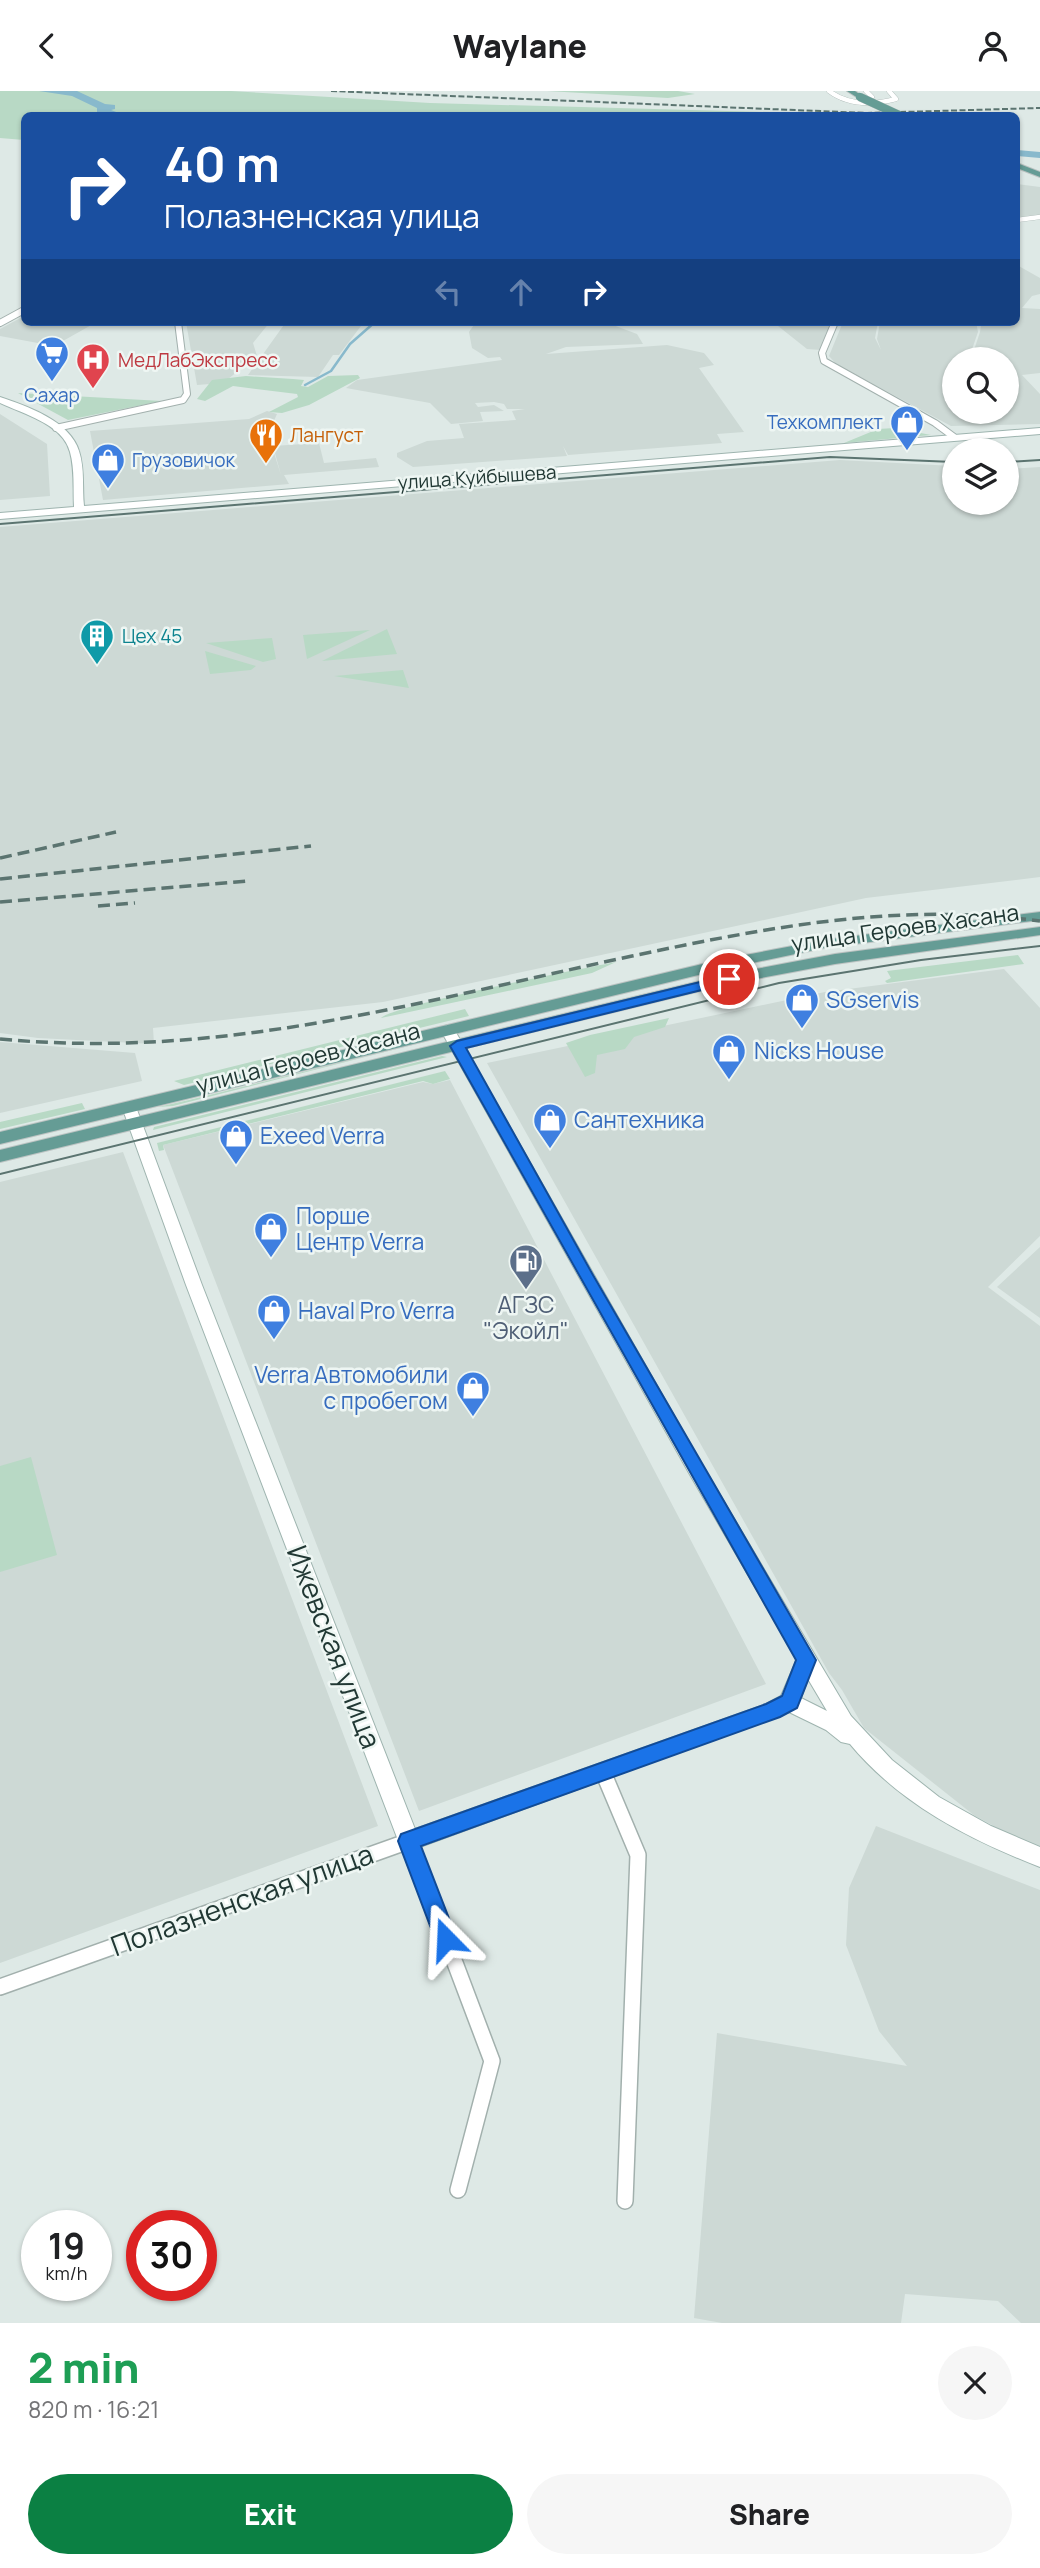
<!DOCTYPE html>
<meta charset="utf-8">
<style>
:root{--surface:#fff;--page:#f6f6f6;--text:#202124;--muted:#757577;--accent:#0b8043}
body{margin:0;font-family:Manrope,sans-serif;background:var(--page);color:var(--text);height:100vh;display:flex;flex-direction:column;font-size:26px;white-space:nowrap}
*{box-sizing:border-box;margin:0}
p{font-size:23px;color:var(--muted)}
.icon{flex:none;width:38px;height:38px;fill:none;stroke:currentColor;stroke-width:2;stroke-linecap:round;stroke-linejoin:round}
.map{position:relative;height:2232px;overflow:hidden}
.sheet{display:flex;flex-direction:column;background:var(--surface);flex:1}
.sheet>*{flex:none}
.top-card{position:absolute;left:21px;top:21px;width:999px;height:214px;border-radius:10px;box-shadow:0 2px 5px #0004;background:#1a4fa0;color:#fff;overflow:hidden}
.fabs{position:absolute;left:942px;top:256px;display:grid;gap:14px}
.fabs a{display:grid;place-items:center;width:77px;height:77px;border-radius:50%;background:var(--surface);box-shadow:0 2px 5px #0004;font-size:35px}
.speed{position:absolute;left:21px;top:2119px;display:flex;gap:14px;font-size:35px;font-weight:700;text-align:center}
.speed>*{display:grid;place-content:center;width:91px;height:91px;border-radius:50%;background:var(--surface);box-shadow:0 2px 5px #0004;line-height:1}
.speed small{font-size:18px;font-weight:400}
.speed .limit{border:10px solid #d22;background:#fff;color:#111}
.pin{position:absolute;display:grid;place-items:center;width:60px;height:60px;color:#fff;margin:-30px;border:4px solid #fff;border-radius:50%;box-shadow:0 2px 7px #0007}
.me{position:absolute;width:77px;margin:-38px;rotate:339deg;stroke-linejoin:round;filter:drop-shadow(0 0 5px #0008)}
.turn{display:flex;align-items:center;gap:24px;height:147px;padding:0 28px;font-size:32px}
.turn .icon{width:91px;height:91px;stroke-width:2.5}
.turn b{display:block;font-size:49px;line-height:60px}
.lanes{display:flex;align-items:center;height:66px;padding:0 28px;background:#0003;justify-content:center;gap:35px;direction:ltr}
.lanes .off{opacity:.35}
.round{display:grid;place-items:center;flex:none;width:74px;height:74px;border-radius:37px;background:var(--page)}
.summary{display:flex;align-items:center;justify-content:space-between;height:119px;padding:0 28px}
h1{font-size:42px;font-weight:800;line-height:52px;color:#1e9e55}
.primary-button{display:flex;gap:14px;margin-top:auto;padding:14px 28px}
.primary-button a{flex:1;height:80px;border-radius:42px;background:var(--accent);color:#fff;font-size:28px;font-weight:800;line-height:80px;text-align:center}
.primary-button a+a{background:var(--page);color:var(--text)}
header{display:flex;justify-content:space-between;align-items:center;height:91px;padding:0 28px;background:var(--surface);font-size:32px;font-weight:800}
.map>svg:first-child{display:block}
</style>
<header><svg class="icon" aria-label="back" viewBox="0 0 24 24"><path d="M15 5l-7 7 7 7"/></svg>Waylane<svg class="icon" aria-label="person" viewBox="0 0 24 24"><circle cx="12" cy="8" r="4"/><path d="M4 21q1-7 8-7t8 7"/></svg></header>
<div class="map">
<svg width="1040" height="2232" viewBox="0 0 1040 2232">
<rect width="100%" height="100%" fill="#dee9e6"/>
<!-- built -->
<path fill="#cdd9d5" d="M1017,93L1040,96V125L1017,127Z
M1017,174L1040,187V203L1032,205L1022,217L1040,218V282L1022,284L1040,303V333L951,335L836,273L829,265L843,231H878L875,247L881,259L877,248L880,231H976L978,241L970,264L972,268H954V320H1006V268H974L972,265L980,241L981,234L977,231H1017Z
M24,225V231L95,232L54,255L0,245V238Z
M186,231H270L253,252L257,265L223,292L197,294Z
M286,231H364L339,264H333L318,286L248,284Z
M476,231H605L637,243L643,253L566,256L546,263L667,254L704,262L714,274L699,277L744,341L717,343L722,352L568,364L563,355L567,365L413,376L397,366V362L427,350L464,347L459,333L516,329L512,320L525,318H507L504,313L494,311L475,312L478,316L494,314L504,320L480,321L483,330L451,333L430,312L346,297L357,289L502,269L500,266L488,267L472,257L469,241Z
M773,231H831L821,259L807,258Z
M267,320L277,323L268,343L281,384L273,355L319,352L324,372L376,367L379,376L284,384L289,393L103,409L90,340L249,328Z
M0,323L47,353L50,405L0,409Z
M840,369L954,375V411H1006V378L1040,376V786L866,807L383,911L153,937L154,953L38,947L0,942V436Z
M1004,878L1040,917V1145L988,1196L1040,1235V1756L1030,1754L975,1725L864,1637L842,1599L829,1582L487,972L825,901Z
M0,951L135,962L142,990L0,1022Z
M450,989L766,1593L419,1720L163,1054L423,991L433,993Z
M123,1061L378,1735L0,1872V1091Z
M1040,1156V1227L997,1196Z
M876,1735L1040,1799V2232H1021L998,2210L905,2203L901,2232H722L694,2227L717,1942L907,1975L879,1940L846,1854L849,1797Z"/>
<!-- green -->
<path fill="#b8d9c5" d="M0,0H231L430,12L881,24H24V49L0,47Z
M547,0H678L695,3L668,7Z
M358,284L360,287L309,314L282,322L269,321L298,306L297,303L233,295L205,310L197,308L212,289L246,285L293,288L304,289L301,295L308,296L328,285Z
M18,302L162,310L68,329Z
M895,337L931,344L844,352L878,338Z
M387,538L397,563L322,570Z
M370,539L307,568L303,544Z
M272,547L276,568L263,571L206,552Z
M205,560L256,575L251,579L210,583Z
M403,579L409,597L334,585Z
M1018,864L1024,873L887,892L885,890L891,887L887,880Z
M616,871L592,882L381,927C392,914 586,877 616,871Z
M465,918L469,925L184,994L174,990Z
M669,927L665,936L634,946L625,958L597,964L595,982L585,986L566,952L590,944Z
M428,950L173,1015L158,1016L189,1009Z
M442,965L447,966L153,1039L154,1036Z
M445,980L450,988L433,993L423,990L163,1054L164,1059L159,1060L157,1052Z
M82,1012L85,1018L0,1038V1031Z
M31,1366L57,1464L0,1481V1375Z"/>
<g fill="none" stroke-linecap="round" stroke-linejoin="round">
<!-- stream -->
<path stroke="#88b9cc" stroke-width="2.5" d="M305,294L331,280L350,253L375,231"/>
<!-- river -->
<path fill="#88b9cc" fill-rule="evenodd" d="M39,0H77L105,13L115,14V18L111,19L124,24L97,21V17L72,5Z
M1017,59L1040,61V67L1017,65Z"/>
<!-- street-far2 casing -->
<g stroke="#a2b0ad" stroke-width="5">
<path id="street-far2" d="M829,0C849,15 873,14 896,8L889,0
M866,0L872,6
M1017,129L1040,126"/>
</g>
<!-- street-far1 casing -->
<g stroke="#a2b0ad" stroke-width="8">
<path id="street-far1" d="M835,231L822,262L824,270L935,332L954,346
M0,232L24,219
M56,337L183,309L187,303L178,231"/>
</g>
<!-- street casing -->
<g stroke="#a2b0ad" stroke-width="18">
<path id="street" d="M603,1681L638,1764L625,2110
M0,1896L409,1750L492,1970L458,2099"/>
</g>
<!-- secondary casing -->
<g stroke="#9eb4af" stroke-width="2">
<path id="secondary" d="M0,306C27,315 70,330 79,360C85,378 82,397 84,415L1040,337V343L0,428V422L74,416C73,398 75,379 70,361C63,333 23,323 0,312Z
M447,934L454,938L701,1372L851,1625L892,1669L939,1706L991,1735L1040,1756V1776C968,1748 900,1713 850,1653L841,1651L826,1639L789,1621L409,1760L401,1757L186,1194L122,1016L124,1013L129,1011L136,1016L202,1194L415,1738L766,1613L781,1605L797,1568L689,1382L440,938ZM808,1588L827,1620L801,1607Z"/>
</g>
<!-- primary casing -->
<g stroke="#bcc3c2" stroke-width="2">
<path id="primary" d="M847,0H855L863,6L858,7Z
M1017,72L1040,81V86L1017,77Z
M1040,821V829L824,857L719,879L0,1053V1041L719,869L824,849Z
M1040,836V844L835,873L729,893L0,1071V1059L729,883L835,863Z"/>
</g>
<!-- street-far2 -->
<use href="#street-far2" stroke="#fff" stroke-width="4.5"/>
<!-- street-far1 -->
<use href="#street-far1" stroke="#fff" stroke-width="6"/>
<!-- street -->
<use href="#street" stroke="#fff" stroke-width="15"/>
<!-- secondary -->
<use href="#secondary" fill="#fff" fill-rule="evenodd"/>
<!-- primary -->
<use href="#primary" fill="#659c95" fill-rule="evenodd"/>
<!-- tram -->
<path stroke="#5b7470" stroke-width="2" d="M1006,371L1040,369
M0,433L830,366L954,371
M0,1083L779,892L921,869L1040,855"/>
<!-- rail-far1 -->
<path stroke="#5b7470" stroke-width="2" stroke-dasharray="6 2.5" stroke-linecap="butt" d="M331,0L867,22L1040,17"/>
<!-- rail -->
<path stroke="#5b7470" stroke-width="3.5" stroke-dasharray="12 6" stroke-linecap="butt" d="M0,767L116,741
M0,788L311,755
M0,811L248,790
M98,815L135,812
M0,948C222,969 417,911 632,865C770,836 897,811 1040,830"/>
<!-- primary-bridge casing -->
<g stroke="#bcc3c2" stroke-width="9" stroke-linecap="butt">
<path id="primary-bridge" d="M860,6L899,24"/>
</g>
<!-- primary-bridge -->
<use href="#primary-bridge" stroke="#659c95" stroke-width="8"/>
</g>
<!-- route -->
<path fill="#1a73e8" stroke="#114b97" stroke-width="2" d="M729,884L736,888L734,891L466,957L593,1184L816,1569L797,1617L780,1626L421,1755L457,1848L454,1856L446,1859L438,1856L435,1848L398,1750L401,1743L766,1613L782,1605L796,1569L450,955L457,950Z"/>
<!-- icons -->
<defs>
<g id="supermarket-pin" transform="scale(1.75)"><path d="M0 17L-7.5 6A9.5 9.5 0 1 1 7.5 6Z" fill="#3f7fe0" stroke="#eef6f3"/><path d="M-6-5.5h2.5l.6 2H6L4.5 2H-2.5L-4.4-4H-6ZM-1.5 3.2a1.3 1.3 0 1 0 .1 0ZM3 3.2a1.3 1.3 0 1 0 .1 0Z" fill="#fff"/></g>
<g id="hospital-pin" transform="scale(1.75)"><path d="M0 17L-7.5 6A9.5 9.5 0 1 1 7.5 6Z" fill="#e0444e" stroke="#eef6f3"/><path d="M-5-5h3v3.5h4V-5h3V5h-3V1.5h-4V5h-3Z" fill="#fff"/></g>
<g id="shop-pin" transform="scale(1.75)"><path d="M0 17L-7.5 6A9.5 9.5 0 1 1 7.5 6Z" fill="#3f7fe0" stroke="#eef6f3"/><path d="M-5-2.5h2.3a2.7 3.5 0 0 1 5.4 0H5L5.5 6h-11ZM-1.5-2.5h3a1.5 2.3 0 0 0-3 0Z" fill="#fff"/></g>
<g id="restaurant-pin" transform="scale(1.75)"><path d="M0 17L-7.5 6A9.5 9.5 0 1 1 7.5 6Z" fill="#e8710a" stroke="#eef6f3"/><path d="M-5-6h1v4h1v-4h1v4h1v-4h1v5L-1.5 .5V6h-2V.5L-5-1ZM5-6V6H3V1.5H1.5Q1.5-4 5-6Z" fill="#fff"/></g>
<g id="building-pin" transform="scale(1.75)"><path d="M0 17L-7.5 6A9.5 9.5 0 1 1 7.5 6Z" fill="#0f9aa8" stroke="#eef6f3"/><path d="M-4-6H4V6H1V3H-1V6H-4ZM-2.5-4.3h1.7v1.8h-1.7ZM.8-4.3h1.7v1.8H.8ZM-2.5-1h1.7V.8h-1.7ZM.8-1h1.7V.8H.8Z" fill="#fff"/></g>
<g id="fuel-pin" transform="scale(1.75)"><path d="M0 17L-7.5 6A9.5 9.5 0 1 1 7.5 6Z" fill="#5c6f8a" stroke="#eef6f3"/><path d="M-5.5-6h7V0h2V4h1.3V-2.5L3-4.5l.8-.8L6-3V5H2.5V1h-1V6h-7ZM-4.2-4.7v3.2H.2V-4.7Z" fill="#fff"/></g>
</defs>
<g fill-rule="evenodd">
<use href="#supermarket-pin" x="52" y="262"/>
<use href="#hospital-pin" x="93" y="269"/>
<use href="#shop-pin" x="907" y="331"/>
<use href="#restaurant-pin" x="266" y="344"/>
<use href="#shop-pin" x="108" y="369"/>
<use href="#building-pin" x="97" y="545"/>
<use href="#shop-pin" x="802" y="909"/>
<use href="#shop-pin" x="729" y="960"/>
<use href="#shop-pin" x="550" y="1029"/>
<use href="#shop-pin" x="236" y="1045"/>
<use href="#shop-pin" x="271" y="1138"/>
<use href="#fuel-pin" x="526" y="1170"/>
<use href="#shop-pin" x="274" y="1220"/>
<use href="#shop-pin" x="473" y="1297"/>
</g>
<g text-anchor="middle" stroke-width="5" stroke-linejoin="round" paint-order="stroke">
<!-- far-health labels -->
<g font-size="19" fill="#be3a42" stroke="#eef6f3" text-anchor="start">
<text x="118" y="276">МедЛабЭкспресс</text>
</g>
<!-- far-shop labels -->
<g font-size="19" fill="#366cbe" stroke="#eef6f3">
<text x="52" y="311">Сахар</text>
<text x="883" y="338" text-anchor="end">Техкомплект</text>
<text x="132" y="376" text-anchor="start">Грузовичок</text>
</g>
<!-- far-food labels -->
<g font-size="19" fill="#c56008" stroke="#eef6f3" text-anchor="start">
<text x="290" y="351">Лангуст</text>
</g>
<!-- far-street labels -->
<g font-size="19" fill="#213834" stroke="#eef6f3">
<text transform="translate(477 386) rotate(-4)" y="7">улица Куйбышева</text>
</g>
<!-- far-culture labels -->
<g font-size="19" fill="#0d838f" stroke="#eef6f3" text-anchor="start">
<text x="122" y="552">Цех 45</text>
</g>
<!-- street labels -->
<g font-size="23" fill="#213834" stroke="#eef6f3">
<text transform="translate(905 837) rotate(-8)" y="8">улица Героев Хасана</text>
<text transform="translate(308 967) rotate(-14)" y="8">улица Героев Хасана</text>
</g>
<!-- shop labels -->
<g font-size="23" fill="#366cbe" stroke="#eef6f3" text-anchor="start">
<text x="826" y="917">SGservis</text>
<text x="754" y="968">Nicks House</text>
<text x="574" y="1037">Сантехника</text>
<text x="260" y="1053">Exeed Verra</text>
<text x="296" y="1133">Порше<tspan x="296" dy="26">Центр Verra</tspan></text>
<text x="298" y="1228">Haval Pro Verra</text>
<text x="448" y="1292" text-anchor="end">Verra Автомобили<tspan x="448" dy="26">с пробегом</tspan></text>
</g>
<!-- service labels -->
<g font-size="23" fill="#4e5e75" stroke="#eef6f3">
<text x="526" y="1222">АГЗС<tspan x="526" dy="26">"Экойл"</tspan></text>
</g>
<!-- near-street labels -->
<g font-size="28" fill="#213834" stroke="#eef6f3">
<text transform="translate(334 1556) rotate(69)" y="10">Ижевская улица</text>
<text transform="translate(242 1809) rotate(-20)" y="10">Полазненская улица</text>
</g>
</g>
</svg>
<div class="fabs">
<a><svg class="icon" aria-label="search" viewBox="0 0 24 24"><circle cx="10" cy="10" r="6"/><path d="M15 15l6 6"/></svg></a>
<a><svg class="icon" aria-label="layers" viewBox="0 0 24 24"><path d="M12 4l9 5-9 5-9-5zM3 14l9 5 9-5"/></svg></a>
</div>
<div class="speed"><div>19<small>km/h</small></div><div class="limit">30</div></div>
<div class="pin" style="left:729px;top:888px;background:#d93025"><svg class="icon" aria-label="arrive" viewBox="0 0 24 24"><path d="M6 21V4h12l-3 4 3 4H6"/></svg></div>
<svg class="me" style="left:446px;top:1848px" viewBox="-20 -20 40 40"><path d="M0-17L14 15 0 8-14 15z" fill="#1a73e8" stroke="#fff" stroke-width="4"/></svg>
<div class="top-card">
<div class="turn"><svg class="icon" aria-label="right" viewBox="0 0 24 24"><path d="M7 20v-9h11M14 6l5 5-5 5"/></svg><div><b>40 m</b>Полазненская улица</div></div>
<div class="lanes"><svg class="icon off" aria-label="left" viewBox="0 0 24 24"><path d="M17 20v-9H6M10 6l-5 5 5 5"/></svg><svg class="icon off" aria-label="ahead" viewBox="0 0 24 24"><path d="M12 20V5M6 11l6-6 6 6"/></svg><svg class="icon" aria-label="right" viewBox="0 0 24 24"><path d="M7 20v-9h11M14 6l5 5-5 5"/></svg></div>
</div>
</div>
<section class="sheet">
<div class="summary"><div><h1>2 min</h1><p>820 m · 16:21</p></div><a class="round"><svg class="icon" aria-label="close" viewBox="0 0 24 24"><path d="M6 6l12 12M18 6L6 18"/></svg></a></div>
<div class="primary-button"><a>Exit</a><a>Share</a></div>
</section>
